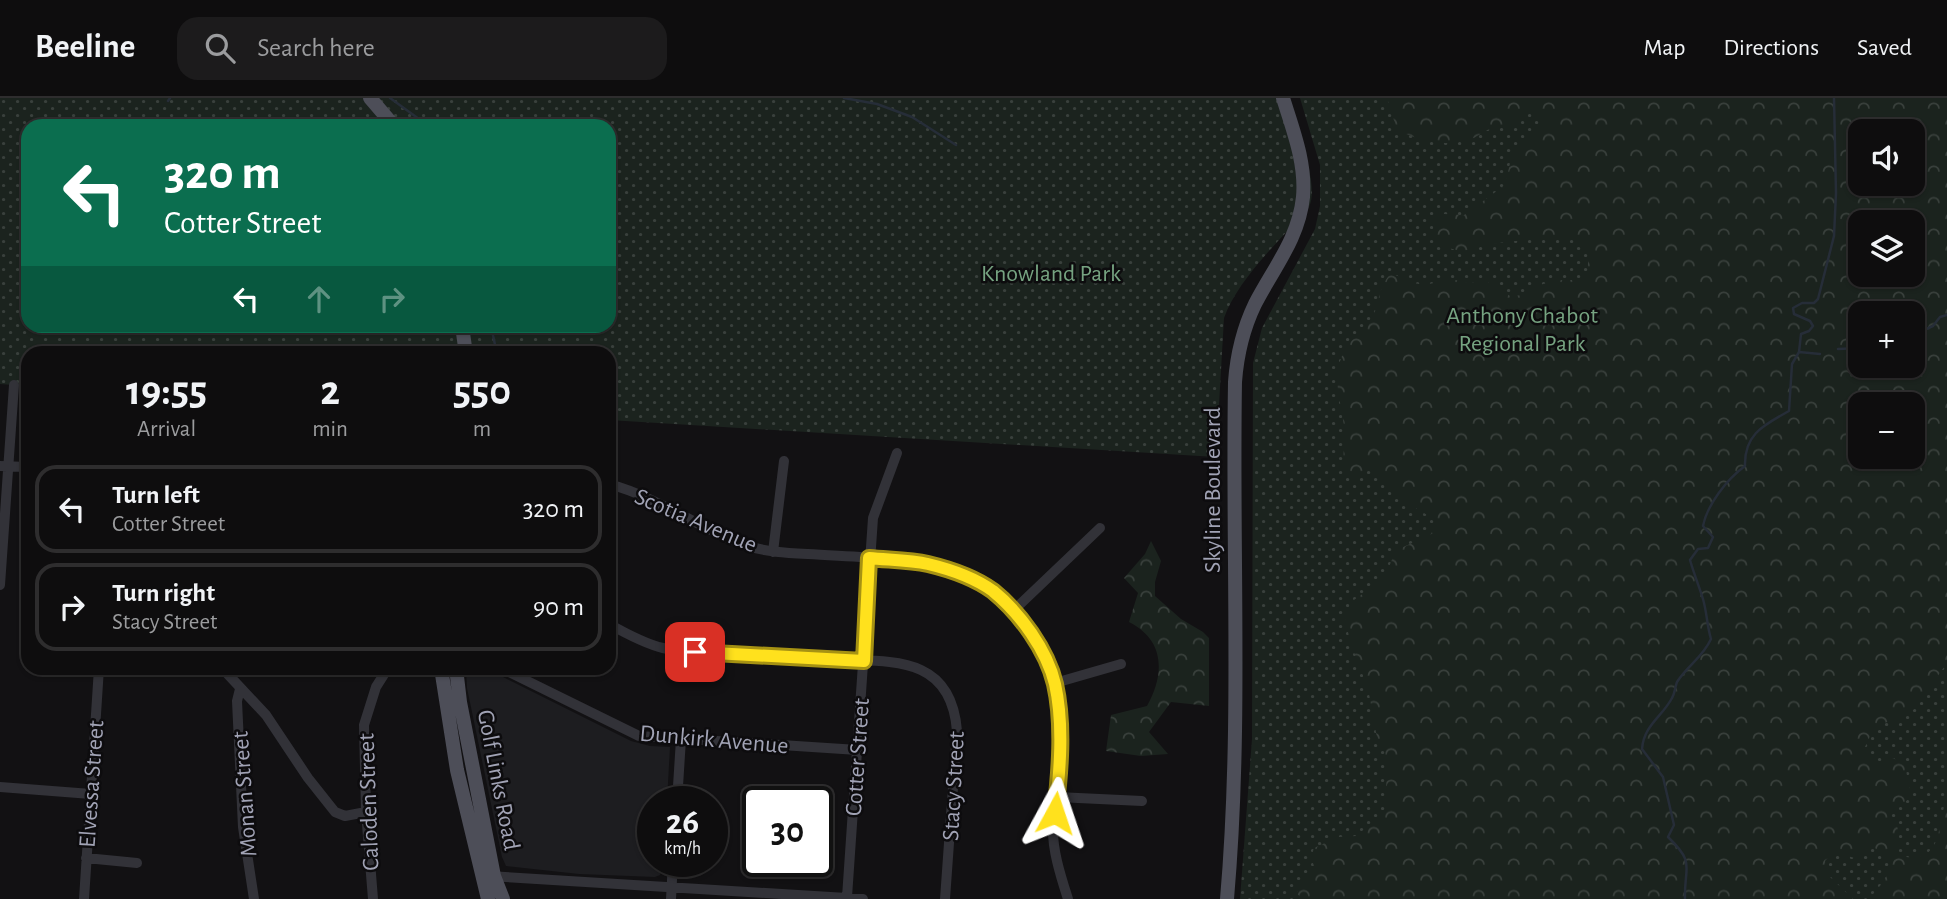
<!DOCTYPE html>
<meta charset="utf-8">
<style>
:root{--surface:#0e0d0e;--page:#1c1b1c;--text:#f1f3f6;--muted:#9b9c9e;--line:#2e2d2e}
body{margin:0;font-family:"Alegreya Sans",sans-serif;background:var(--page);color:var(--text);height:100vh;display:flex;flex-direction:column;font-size:26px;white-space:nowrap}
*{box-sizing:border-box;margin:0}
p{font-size:23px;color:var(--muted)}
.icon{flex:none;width:38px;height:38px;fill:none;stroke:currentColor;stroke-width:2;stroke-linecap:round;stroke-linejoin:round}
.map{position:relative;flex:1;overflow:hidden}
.drawer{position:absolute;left:21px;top:248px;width:595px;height:329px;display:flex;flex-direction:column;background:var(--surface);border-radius:21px;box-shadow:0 2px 5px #0004,0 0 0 2px var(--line)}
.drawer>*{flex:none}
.guide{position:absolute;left:21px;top:21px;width:595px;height:214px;border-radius:21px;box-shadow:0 2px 5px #0004,0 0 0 2px var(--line);background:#0b6e4f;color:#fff;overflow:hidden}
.tools{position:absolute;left:1848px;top:21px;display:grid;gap:14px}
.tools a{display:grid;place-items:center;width:77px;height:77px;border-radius:14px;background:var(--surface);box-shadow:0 2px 5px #0004,0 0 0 2px var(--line);font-size:35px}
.speed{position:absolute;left:637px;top:688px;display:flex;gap:14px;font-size:35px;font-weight:700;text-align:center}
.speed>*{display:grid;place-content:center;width:91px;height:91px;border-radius:50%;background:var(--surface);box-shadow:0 2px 5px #0004,0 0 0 2px var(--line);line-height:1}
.speed small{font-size:18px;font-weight:400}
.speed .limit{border:4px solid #111;border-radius:10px;background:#fff;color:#111}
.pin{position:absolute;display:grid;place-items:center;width:60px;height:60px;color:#fff;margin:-30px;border-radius:14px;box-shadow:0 4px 10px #0006}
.me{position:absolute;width:77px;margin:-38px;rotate:5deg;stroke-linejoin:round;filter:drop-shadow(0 0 5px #0008)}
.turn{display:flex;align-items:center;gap:24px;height:147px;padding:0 28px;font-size:32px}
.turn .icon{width:91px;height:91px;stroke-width:2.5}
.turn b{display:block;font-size:49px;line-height:60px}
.lanes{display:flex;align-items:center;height:66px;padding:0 28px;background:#0003;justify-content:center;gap:35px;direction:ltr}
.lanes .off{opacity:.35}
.eta{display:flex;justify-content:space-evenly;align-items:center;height:119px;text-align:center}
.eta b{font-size:42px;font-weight:600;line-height:49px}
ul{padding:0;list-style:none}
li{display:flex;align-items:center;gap:21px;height:88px;margin:0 14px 10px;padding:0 14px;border:4px solid var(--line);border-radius:21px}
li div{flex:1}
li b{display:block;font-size:26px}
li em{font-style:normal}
header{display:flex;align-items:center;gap:42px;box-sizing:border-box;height:98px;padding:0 35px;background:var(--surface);border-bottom:2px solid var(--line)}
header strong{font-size:33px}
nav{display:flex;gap:38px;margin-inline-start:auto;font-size:24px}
.search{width:490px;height:63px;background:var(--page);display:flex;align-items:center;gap:18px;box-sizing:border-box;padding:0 24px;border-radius:21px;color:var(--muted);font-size:26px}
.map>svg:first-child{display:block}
</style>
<header>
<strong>Beeline</strong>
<div class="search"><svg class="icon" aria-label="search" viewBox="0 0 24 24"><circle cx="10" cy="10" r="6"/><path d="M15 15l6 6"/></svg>Search here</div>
<nav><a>Map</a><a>Directions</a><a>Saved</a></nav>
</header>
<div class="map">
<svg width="1947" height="801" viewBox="0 0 1947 801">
<defs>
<pattern id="grass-dots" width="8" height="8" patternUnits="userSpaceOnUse" patternTransform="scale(1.75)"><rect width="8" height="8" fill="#1b231e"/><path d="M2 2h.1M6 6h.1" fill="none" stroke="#39403c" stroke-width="1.8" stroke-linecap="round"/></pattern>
<pattern id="forest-crowns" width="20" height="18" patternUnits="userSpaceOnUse" patternTransform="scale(1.75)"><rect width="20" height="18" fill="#1b231e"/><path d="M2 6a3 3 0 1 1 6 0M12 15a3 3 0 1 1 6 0" fill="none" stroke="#39403c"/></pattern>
</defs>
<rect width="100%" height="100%" fill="#121113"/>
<!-- built -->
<path fill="#1d1d20" d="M466,571H487L631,643L650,648L670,649L667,703L653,704V763H663L660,777L655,779L579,776L506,768L502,759L467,590Z"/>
<!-- grass -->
<path fill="url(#grass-dots)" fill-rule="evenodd" d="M0,0H1284C1293,27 1321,83 1309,109C1281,142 1239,179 1224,220L1216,359L609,322V256H28V288L0,286ZM28,28H609V228H28Z
M1300,0H1947V801H1240L1252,641L1253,265L1262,230L1315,131L1320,108V67ZM1860,33H1913V86H1860ZM1860,124H1913V177H1860ZM1860,215H1913V268H1860ZM1860,306H1913V359H1860Z"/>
<!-- forest -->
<path fill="url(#forest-crowns)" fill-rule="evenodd" d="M1387,0H1947V565L1914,611L1897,624H1887L1873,632L1865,649L1877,664L1893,660L1905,667L1911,699L1902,706L1890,708L1888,715C1902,731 1900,738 1896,757C1944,769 1936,731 1947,698V801H1869L1884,783L1891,768L1887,756L1868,747L1862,751L1863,760C1849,762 1846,754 1834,753L1825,763L1828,777L1853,801H1303L1296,795L1306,783L1314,768L1311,759L1314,750L1338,739L1356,738L1367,729L1378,725L1385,711L1387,672L1385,653L1377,640L1368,590L1350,544L1345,518L1351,504L1384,481L1393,459L1401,450L1430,437L1437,427L1429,418L1392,396L1386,381L1368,371L1354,378L1343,372C1343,357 1345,342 1344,328C1341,304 1332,281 1342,258C1348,243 1363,233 1372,219C1381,205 1376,192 1391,175L1413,185L1425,187L1451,181L1469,185L1485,182L1510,198L1525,197L1543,186L1562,182H1577L1588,177V148C1576,135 1512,143 1492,146C1476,149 1465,156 1449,150C1443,147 1438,139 1433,134L1434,121L1444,116L1464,117L1505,87L1511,61L1541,27L1540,12L1528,14C1514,33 1508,24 1490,31C1483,33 1478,39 1471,41C1444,50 1421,43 1397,32ZM1860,33H1913V86H1860ZM1860,124H1913V177H1860ZM1860,215H1913V268H1860ZM1860,306H1913V359H1860Z
M1151,443L1161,463L1155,484V498L1181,521L1203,534L1209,540V608L1171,604L1149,634L1168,656L1141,658L1106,653L1111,617L1147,608C1165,576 1165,542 1129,524L1138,495L1124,480L1145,456Z"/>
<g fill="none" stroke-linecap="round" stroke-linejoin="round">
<!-- stream -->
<path stroke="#262d38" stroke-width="2.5" d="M390,0L419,21L423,28
M844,0L877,6L912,19L956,47
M168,3L170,0
M491,228L497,256
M1913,237L1933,228L1940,219L1947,217
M1838,251L1860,250
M1799,254L1820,256
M1685,801C1684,767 1696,766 1668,739L1674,727L1663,679L1642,651C1644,627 1662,619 1672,600C1675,595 1675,589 1677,584C1687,568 1703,559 1711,541C1707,528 1707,515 1703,501C1699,488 1694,476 1690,462L1698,451L1708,450L1713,439L1703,428C1707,407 1727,381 1745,368C1744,336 1764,327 1789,313L1792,266L1799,254L1801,236L1809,233L1813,228L1810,223L1794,216L1793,210L1802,205H1814L1818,201L1834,138L1836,95L1834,0"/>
<!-- minor -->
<path stroke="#323238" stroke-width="10" d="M0,368L28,369
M609,386C657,399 699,430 745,447C765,454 787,455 808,456C882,461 962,456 1015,516C1032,536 1048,560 1055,585C1067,631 1055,682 1053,728C1052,752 1061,779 1068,801
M773,454L784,363
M0,487L14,287
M1013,513L1100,430
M609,526C625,535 645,546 663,550C720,563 782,559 841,562C865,563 898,561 921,572C945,583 955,607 957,633L945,801
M222,570L266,617L308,680L335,714L345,718L366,714
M501,570L639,638L858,652
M1055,585L1121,566
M240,591L237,603L243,729L254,801
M0,689L91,696
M1057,699L1142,703
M677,704L681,641
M86,760L137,765
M488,778L863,801
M847,799L873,420L897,355
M84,801L99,570
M373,801L366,714L364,627L376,589L388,570
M671,801L673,763"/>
<!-- major -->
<path stroke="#4d4e58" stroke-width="14" d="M370,0L394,28
M462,228L466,256
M441,570L457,672L488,801
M456,570L460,604L494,778L503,801
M1227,801C1242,629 1232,456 1235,284C1237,256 1243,231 1255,206C1273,171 1299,140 1303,99C1306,65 1293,32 1283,0"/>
</g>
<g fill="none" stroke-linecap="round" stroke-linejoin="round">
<!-- route casing -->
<g stroke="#a69213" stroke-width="18">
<path id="route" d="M695,554L864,563L869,460C889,462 910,462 928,466C949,471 975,480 993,493C1020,515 1047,552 1055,586C1064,626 1060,674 1055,715"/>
</g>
<!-- route -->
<use href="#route" stroke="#ffe11d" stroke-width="12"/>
</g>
<g text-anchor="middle" stroke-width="5" stroke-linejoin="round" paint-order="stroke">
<!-- park labels -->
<g font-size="24" fill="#76a381" stroke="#0d0c0e">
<text x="1051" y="183">Knowland Park</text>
<text x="1522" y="225">Anthony Chabot<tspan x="1522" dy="28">Regional Park</tspan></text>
</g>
<!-- street labels -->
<g font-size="24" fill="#a1a3b5" stroke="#0d0c0e">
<text transform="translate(1212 392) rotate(-90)" y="8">Skyline Boulevard</text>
<text transform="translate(696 422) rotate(23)" y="8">Scotia Avenue</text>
<text transform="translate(714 641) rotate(5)" y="8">Dunkirk Avenue</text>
<text transform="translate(857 659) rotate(-86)" y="8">Cotter Street</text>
<text transform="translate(499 682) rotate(79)" y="8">Golf Links Road</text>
<text transform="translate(91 686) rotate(-86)" y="8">Elvessa Street</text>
<text transform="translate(953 688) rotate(-87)" y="8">Stacy Street</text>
<text transform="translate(244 696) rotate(-94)" y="8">Monan Street</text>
<text transform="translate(368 704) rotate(-92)" y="8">Caloden Street</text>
</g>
</g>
</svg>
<div class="tools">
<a><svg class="icon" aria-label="sound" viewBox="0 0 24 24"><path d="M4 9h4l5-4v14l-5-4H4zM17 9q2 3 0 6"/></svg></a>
<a><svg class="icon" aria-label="layers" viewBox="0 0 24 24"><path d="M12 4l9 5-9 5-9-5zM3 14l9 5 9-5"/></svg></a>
<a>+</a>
<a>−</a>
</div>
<div class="speed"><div>26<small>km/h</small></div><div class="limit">30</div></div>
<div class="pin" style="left:695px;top:554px;background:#d93025"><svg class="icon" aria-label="arrive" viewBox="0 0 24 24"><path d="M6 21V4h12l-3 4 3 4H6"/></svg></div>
<svg class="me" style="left:1055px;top:715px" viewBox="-20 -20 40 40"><path d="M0-17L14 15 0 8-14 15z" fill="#ffe11d" stroke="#fff" stroke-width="4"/></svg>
<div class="guide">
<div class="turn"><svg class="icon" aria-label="left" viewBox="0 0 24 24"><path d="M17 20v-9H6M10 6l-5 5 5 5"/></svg><div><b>320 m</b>Cotter Street</div></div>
<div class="lanes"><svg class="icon" aria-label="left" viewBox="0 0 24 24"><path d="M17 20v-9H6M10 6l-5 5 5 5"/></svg><svg class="icon off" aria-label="ahead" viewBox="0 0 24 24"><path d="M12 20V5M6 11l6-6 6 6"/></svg><svg class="icon off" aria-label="right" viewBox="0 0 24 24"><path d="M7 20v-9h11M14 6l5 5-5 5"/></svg></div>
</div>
<section class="drawer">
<div class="eta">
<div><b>19:55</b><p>Arrival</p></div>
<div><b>2</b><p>min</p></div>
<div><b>550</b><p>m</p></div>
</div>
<ul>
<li><svg class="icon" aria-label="left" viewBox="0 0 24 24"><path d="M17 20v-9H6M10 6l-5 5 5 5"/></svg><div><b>Turn left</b><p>Cotter Street</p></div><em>320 m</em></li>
<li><svg class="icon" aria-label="right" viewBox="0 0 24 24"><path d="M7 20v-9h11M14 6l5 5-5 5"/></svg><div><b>Turn right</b><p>Stacy Street</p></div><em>90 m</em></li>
</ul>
</section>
</div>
